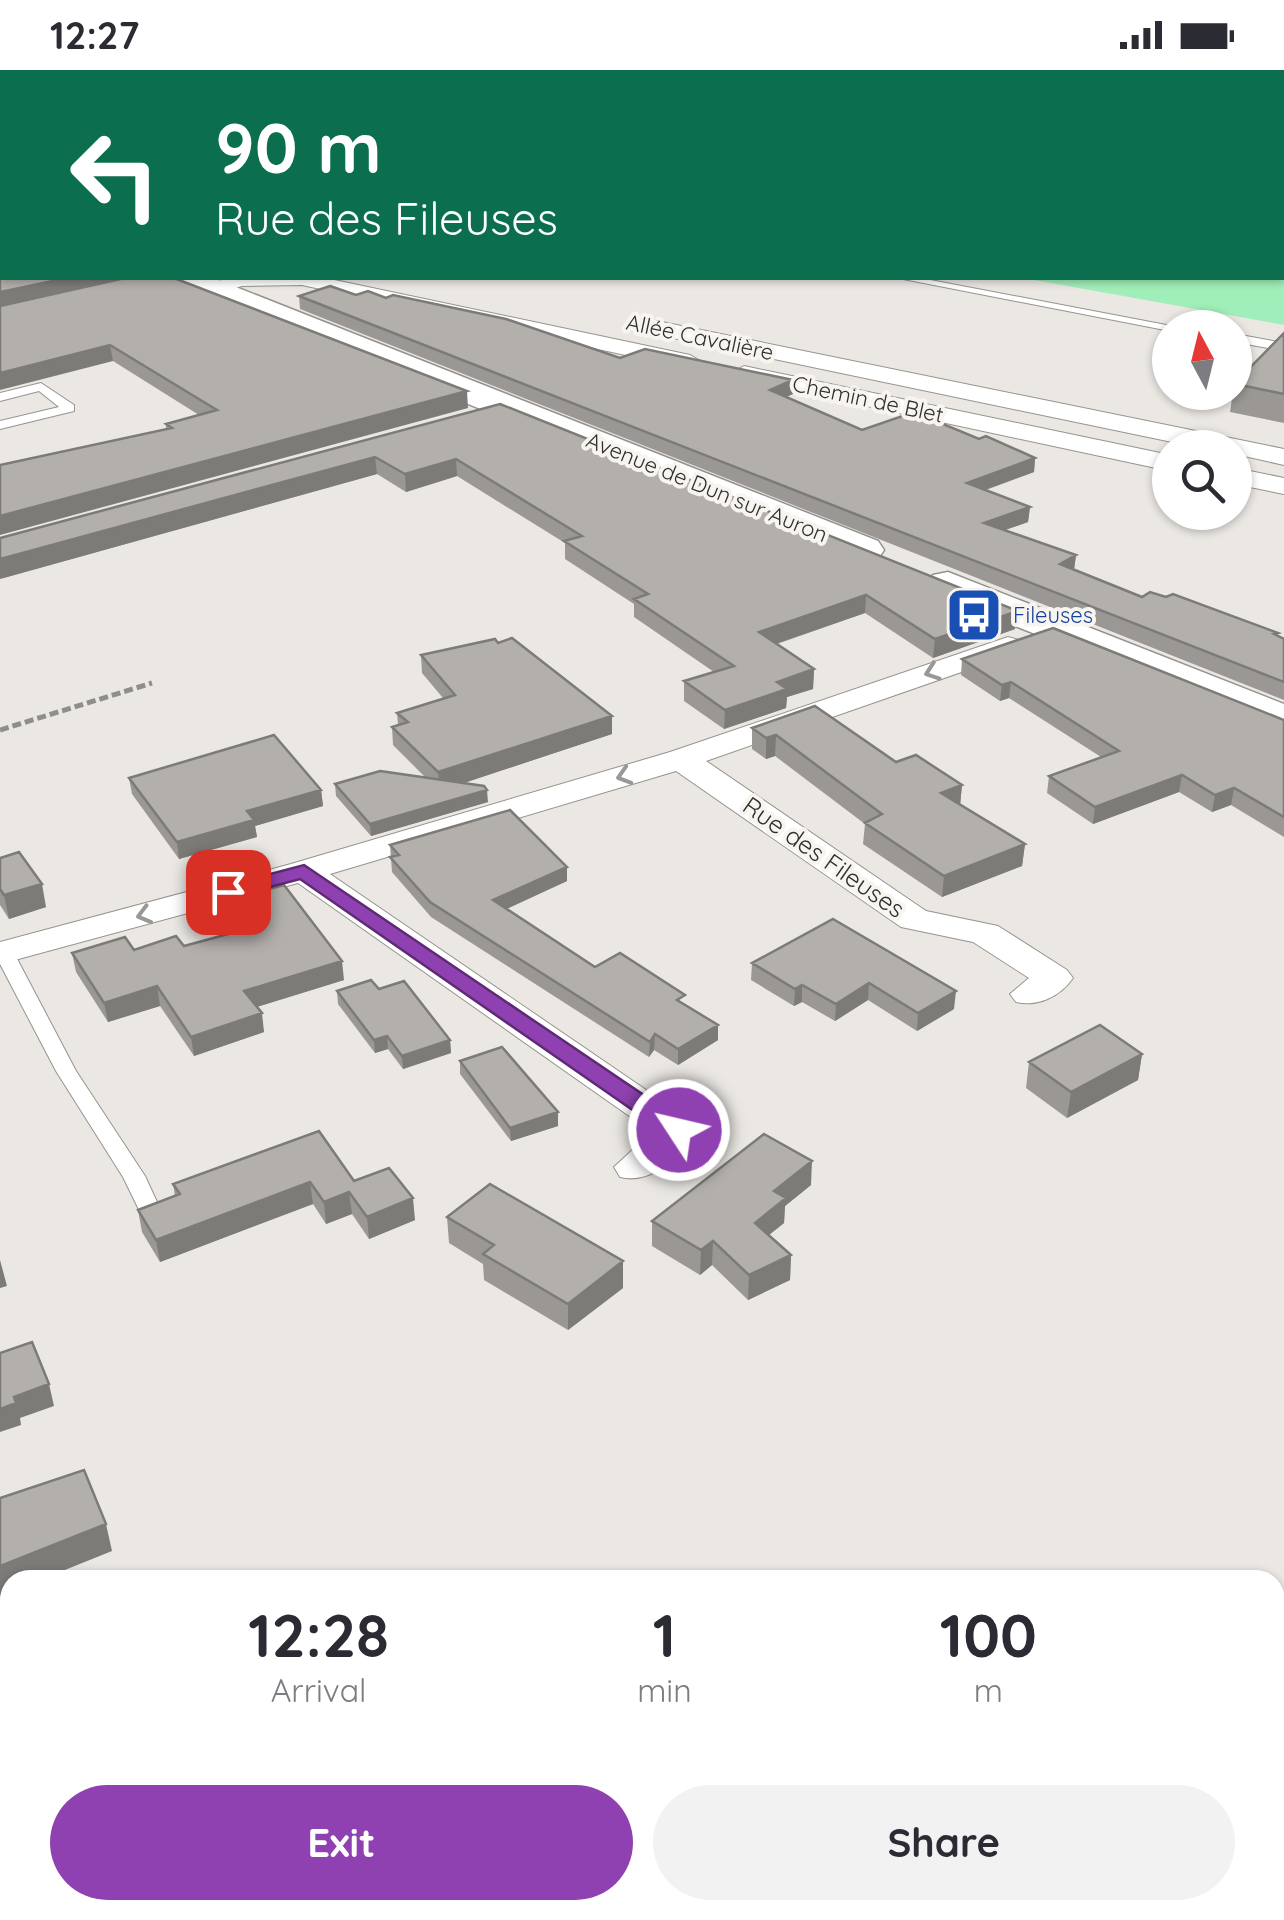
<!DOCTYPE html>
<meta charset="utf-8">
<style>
:root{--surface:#fff;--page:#f2f2f3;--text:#2b2b33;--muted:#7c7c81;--accent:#9041b1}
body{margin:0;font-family:Quicksand,sans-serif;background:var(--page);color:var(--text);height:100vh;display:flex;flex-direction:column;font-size:38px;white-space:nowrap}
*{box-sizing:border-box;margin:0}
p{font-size:32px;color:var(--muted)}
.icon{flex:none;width:55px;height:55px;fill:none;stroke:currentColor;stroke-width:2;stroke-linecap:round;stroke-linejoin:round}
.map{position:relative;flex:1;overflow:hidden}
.details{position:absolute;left:0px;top:1500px;width:1285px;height:350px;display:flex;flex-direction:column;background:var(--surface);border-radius:30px 30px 0 0;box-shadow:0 2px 8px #0004}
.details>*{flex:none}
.banner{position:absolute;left:0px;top:0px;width:1285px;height:210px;box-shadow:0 2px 8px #0004;background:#0b6e4f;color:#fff;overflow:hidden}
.needle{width:65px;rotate:353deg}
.fabs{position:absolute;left:1152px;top:240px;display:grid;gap:20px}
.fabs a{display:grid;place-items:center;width:100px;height:100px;border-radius:50%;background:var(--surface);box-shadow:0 2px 8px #0004;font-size:50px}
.pin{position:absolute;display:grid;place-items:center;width:85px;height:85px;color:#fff;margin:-42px;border-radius:20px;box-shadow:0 5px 15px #0006}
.me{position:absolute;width:110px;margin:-55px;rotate:305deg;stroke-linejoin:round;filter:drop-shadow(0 0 8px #0008)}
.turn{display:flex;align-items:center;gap:35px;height:210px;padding:0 50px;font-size:45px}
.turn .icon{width:130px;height:130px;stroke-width:2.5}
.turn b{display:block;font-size:70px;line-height:85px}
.eta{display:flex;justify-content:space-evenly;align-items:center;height:170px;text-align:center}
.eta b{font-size:60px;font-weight:800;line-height:70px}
.button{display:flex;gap:20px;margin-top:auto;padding:20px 50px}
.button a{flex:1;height:115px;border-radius:60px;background:var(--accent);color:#fff;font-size:40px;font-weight:800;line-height:115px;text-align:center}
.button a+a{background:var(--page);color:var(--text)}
.status{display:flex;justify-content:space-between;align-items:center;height:70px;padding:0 50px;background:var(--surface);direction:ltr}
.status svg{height:28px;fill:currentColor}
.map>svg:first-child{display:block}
</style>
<div class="status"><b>12:27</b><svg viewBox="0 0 49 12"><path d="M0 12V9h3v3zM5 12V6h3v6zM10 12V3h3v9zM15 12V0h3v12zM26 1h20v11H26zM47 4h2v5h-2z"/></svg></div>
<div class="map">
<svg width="1284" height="1850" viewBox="0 0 1284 1850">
<rect width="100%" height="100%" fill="#ebe8e4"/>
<!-- green -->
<path fill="#a0eeb9" d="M1284,204V255L1023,208H1282Z"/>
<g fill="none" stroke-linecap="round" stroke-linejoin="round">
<!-- service casing -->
<g stroke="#96938f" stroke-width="2">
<path id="service" d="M1282,124H1284V130H1282Z
M898,208H920L1182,258H1170V261Z
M1235,264L1284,273V281L1235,272Z
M41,313L74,335V341L0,359V351L59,337L39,321L0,331V323Z
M4,877L14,883L76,1001L145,1106L164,1147L161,1152H145L123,1107L56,1001L0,894V878Z"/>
</g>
<!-- minor casing -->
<g stroke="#96938f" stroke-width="2">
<path id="minor" d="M226,208H325L690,285L702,292L690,299L302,215L242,216L212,225L201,218Z
M652,250L1284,379V395L1235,384V378H1201L644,262L641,257L644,252Z
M744,296L1170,385V401L736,308L732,303Z
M1235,398L1284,408V424L1235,414Z
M1008,567L1019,570L1023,576L1019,582L706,691L926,841L998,856L1067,900L1073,908C1060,927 1037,937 1016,932L1010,924L1029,908L973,872L901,857L676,701L330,804L693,1052L699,1061C684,1086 650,1115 620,1107L614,1097L652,1062L298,813L0,894V872L291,794L670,682Z
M10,1742V1794L0,1798V1745Z
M553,1840H692L696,1850H549Z"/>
</g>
<!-- primary casing -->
<g stroke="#96938f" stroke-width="3">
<path id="primary" d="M0,126L2,127V145L0,144Z
M171,208H213L878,471L884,480L878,489L864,492L850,489L175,215Z
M948,502L1284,634V664L933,523L927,514L933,505Z"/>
</g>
<!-- path-far1 -->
<path stroke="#908e8b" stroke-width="4" stroke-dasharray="5 2.5" stroke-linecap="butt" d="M582,0L592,2"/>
<!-- path -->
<path stroke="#908e8b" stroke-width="5" stroke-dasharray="9 4" stroke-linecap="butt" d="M0,660L152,613"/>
<!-- service -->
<use href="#service" fill="#fff" fill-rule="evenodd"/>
<!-- minor -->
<use href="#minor" fill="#fff" fill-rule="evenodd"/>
<!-- primary -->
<use href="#primary" fill="#fff" fill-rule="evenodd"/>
</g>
<!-- wall -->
<path fill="#9a9794" d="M646,0H909L900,2H655Z
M2,208L468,338L166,359V354L199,345L113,291Z
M356,225L386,228L620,288L793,324L786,327L862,360L979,369L1035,388L1034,402L986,420L1030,437L1028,452L1005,460L1076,485L1074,499L1142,527L1284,569V630L300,239L299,226Z
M1284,263V353L1230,342L1233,322H1235V313Z
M500,334L1015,559L933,588L865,543L777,574L814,599L813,619L787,627L786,638L724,659L684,631V611L714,602L634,547V534L565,489V473L457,406L406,422L377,404L0,509Z
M421,585L612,664L463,713L488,732L371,766L336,726L335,714L426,708L393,675L392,657L398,655L397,643L443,628L422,603Z
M962,589L1284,650V767L1231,735L1212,742L1179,722L1093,754L1047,723L1049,706L1101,687L1009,628L1000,631L961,605Z
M752,658L896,692L962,715L960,735L1025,774L1022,796L942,827L863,774L865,754L775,686L766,689L752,679Z
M129,708L321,720L323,736L255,756L257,767L179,789L132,724Z
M390,775L567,811L507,839L595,897L685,935L718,955V970L678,995L654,980L649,987L431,847L392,802Z
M0,788L46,837L9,849L0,835Z
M234,829L344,910L257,937L264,962L194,986L160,936L108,952L76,902L72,883L184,876L245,859L237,848Z
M833,849L954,939L917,961L868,930L835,951L802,932L794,936L751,910L752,893Z
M379,919L450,970L451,983L403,999L388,979L375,983L338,934L337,921Z
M1142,984L1138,1010L1067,1048L1026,1018L1029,992Z
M460,991L558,1042V1056L511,1071L460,1004Z
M354,1111L415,1150L369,1169L352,1144L326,1154L313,1134L160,1192L142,1162L138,1140L175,1126L173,1114Z
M811,1115L785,1136L784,1153L769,1165L791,1185L790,1210L748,1230L712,1195L700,1205L652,1176V1151Z
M447,1147L623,1191V1218L568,1260L484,1210L483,1194L449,1173Z
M833,1840H984L983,1846L987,1850H842Z"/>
<!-- shaded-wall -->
<path fill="#7d7b78" d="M792,0H909L900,2H768Z
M67,208H139L0,238V222Z
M110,275L113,291L0,320V303Z
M793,310V324L769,334L770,320Z
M467,321L468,338L0,465V446Z
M375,387L377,404L0,509V489Z
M1035,388L1034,402L965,427L967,413Z
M456,389L457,406L406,422L405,404Z
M1030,437L1028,452L982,468L984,453Z
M1076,485L1074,500L1060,494Z
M866,525L865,543L758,580L759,562Z
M1018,541L1015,559L933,588L935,569Z
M814,599L813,619L787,627L786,638L724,659L725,640L777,612Z
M1011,612L1009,628L1000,631L1002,615Z
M612,646V664L440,721L438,702Z
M776,665L775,686L766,689V668Z
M1182,705L1179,722L1093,754L1095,737Z
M962,715L960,736L941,723Z
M1234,718L1231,735L1212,742L1215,725Z
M321,720L323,736L255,756L257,767L179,789L177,772L247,741Z
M487,720L488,732L371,766L370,754Z
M1025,774L1022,796L942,827L944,806Z
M567,797V811L493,845V830Z
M42,814L46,837L9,849L4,825Z
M342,891L344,910L247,940L244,921Z
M869,913L868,930L835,951L836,934Z
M802,915V932L794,936L795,919Z
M157,916L160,936L108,952L104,933Z
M956,921L954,939L917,961L918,943Z
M262,943L264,962L194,986L191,967Z
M718,955V970L678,995V979Z
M655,964L654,980L649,987L650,972Z
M387,966L388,979L375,983L374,970Z
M450,970L451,983L403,999L402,986Z
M1142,984L1138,1010L1067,1048L1071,1022Z
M558,1042V1056L511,1071L510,1058Z
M812,1091L811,1115L785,1136L784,1153L754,1177L755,1153L774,1121Z
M310,1112L313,1134L160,1192L156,1170Z
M349,1122L352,1144L326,1154L324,1132Z
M413,1128L415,1150L369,1169L367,1147Z
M713,1171L712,1195L700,1205L701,1180Z
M791,1185L790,1210L748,1230L749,1205Z
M0,1190L7,1216L0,1218Z
M623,1191V1218L568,1260V1234Z
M49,1314L54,1336L20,1348L21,1355L0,1362V1339L14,1327Z
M106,1454L112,1481L40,1510H10V1522L0,1526V1496Z
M10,1676V1706L0,1710V1679Z
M203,1840H253L236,1850H186Z"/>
<!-- building -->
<path fill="#b3b0ac" stroke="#7d7b78" stroke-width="2.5" d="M0,0H169L177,2H2V116L0,113Z
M739,0H792L768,2H748Z
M0,148L2,149V208H67L0,222Z
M125,208H174L467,321L0,446V395L172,358L166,354L217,340L110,275L0,303V236Z
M330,216L356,225L368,221L386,228L393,225L506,249L620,288L645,279L793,310L770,320L862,360L914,342L979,369L986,366L1035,388L967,413L1030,437L984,453L1076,485L1060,494L1142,527L1150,522L1166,527L1173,524L1278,563L1274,564L1284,569V612L299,226Z
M1284,263V324L1235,314V313Z
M500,334L1018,541L935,569L866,525L759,562L814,599L777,612L787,619L725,640L684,611L734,596L634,529L648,524L564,471L582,466L456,389L405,404L375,387L0,489V468Z
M1053,558L1284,650V747L1234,718L1215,725L1182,705L1095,737L1049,706L1119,681L1011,612L1002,615L962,589Z
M512,568L612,646L438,702L392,657L408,652L397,643L455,625L421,585L495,569L498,573Z
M815,636L896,692L916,685L962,715L941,723L1025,774L944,806L865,753L882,744L776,665L766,668L752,658Z
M274,665L321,720L247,741L254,750L177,772L129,708Z
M380,701L484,716L487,720L370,754L335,714Z
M510,740L567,797L493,830L595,897L620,883L685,925L677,930L718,955L678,979L655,964L650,972L430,832L390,787L399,785L390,775Z
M19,782L42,814L4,825L0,819V788Z
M284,815L342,891L244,921L262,943L191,967L157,916L104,933L72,883L125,867L134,880L176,866L184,876L254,857L234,829Z
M833,849L956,921L918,943L869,913L836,934L802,915L795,919L752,893Z
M371,910L379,919L404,911L450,970L402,986L387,966L374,970L337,921Z
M1100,955L1142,984L1071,1022L1029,992Z
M502,977L558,1042L510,1058L460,991Z
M319,1061L354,1111L389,1098L413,1128L367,1147L349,1122L324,1132L310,1112L156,1170L138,1140L180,1124L173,1114Z
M764,1064L812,1091L774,1121L786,1128L755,1153L791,1185L749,1205L713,1171L701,1180L652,1151Z
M490,1114L623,1191L568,1234L483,1184L494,1175L447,1147Z
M32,1272L49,1314L14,1327L16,1333L0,1339V1283Z
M84,1400L106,1454L0,1496V1428Z
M10,1594V1676L0,1679V1598Z
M10,1836V1840H47L49,1845L58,1840H203L186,1850H0V1842Z
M858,1840H979L987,1850H866Z"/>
<!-- one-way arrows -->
<defs><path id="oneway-chevron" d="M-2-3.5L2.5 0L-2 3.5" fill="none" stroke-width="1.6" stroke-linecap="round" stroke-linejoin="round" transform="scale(2.5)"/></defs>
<g stroke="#989896">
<use href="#oneway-chevron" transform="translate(932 602) rotate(161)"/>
<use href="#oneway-chevron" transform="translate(624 706) rotate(163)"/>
<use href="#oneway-chevron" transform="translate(144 845) rotate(165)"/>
</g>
<!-- route -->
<path fill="#9041b1" stroke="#5e2a73" stroke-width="2.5" d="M304,795L688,1055L691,1060L688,1066H670L300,809L228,828L218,822L221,817Z"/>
<!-- icons -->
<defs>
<g id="bus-square" transform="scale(2.875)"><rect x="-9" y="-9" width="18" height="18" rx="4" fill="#1a4fb4" stroke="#f8f5f1"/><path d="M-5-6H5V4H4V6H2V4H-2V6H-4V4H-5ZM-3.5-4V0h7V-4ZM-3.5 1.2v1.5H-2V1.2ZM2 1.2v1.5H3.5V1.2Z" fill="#fff"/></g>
</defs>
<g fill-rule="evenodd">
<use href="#bus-square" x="974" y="545"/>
</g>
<g text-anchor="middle" stroke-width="8" stroke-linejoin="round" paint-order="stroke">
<!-- far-street labels -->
<g font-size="22" fill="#31302e" stroke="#f8f5f1">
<text transform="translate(700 267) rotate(12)" y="8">Allée Cavalière</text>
<text transform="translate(868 329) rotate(12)" y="8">Chemin de Blet</text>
<text transform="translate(707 417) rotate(22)" y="8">Avenue de Dun sur Auron</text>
</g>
<!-- far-transit labels -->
<g font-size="22" fill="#164399" stroke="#f8f5f1" text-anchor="start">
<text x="1013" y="553">Fileuses</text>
</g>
<!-- street labels -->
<g font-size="25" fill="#31302e" stroke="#f8f5f1">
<text transform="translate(824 787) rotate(35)" y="9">Rue des Fileuses</text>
</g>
</g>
</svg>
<div class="fabs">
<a><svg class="needle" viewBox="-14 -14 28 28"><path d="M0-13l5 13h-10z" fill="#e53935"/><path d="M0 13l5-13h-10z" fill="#7c7c81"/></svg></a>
<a><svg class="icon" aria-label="search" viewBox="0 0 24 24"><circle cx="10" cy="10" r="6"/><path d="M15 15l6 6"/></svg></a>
</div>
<div class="pin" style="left:228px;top:822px;background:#d93025"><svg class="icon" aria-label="arrive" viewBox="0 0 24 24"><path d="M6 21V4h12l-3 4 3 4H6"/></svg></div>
<svg class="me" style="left:679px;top:1060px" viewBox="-20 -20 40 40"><circle r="17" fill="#9041b1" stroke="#fff" stroke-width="3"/><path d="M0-11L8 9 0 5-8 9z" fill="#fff"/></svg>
<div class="banner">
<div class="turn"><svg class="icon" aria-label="left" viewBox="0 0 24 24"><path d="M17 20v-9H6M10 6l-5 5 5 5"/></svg><div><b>90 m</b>Rue des Fileuses</div></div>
</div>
<section class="details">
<div class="eta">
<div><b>12:28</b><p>Arrival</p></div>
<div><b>1</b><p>min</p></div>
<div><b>100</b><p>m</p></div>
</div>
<div class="button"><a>Exit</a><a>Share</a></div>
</section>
</div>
